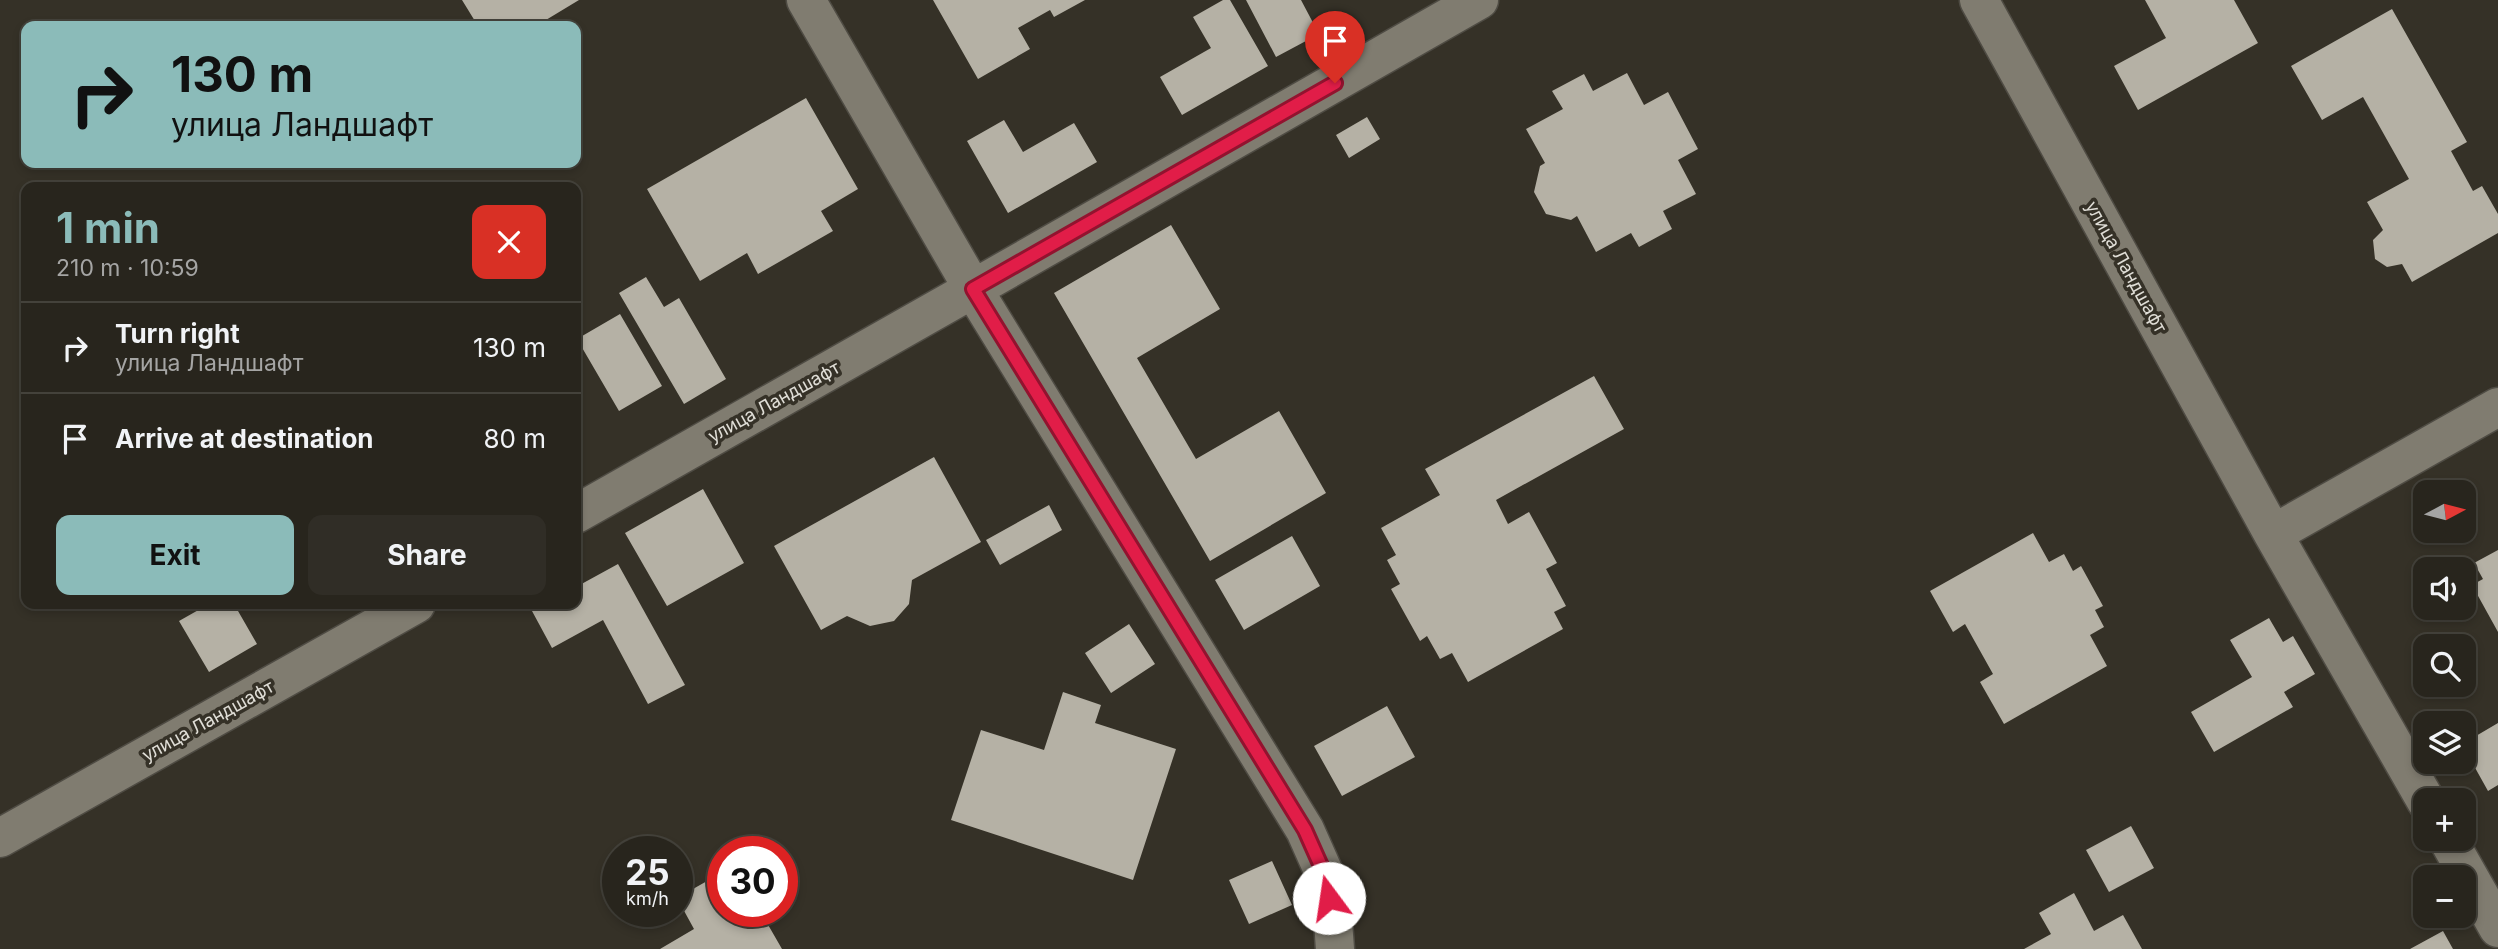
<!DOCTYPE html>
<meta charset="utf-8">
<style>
:root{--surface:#28251d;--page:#302d26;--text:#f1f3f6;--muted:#a5a5a4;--line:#44423b;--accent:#8bbbb9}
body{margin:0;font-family:Inter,sans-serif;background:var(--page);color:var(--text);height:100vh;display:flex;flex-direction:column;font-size:26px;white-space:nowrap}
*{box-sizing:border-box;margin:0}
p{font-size:23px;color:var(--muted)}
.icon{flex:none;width:38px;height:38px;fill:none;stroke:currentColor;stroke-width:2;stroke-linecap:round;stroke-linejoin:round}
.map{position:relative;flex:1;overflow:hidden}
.panel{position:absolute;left:21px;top:182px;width:560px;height:427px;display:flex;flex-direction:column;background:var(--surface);border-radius:14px;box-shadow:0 4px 10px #0003,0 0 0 2px var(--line)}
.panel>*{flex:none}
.hud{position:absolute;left:21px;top:21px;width:560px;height:147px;border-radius:14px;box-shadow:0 4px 10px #0003,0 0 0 2px var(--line);background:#8bbbb9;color:#111;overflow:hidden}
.needle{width:46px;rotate:83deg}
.fabs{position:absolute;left:2413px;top:480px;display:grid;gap:14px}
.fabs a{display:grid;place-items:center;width:63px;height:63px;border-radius:14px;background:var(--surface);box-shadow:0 4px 10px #0003,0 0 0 2px var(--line);font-size:35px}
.speed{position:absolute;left:602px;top:836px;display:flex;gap:14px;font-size:35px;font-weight:700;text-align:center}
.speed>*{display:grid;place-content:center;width:91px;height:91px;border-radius:50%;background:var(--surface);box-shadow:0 4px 10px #0003,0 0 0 2px var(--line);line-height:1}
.speed small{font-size:18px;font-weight:400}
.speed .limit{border:10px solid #d22;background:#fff;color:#111}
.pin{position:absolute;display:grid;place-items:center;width:60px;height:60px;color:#fff;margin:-72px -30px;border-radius:50% 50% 50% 0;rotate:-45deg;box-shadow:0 0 7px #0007}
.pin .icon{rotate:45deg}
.me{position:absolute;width:77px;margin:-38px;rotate:346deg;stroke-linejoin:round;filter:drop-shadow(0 0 5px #0008)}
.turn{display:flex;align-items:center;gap:24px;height:147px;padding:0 35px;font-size:32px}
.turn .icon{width:91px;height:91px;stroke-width:2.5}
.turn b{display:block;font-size:49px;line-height:60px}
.round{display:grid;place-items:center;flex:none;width:74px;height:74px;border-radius:14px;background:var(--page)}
.head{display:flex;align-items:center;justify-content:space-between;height:119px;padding:0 35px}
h1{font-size:42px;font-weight:700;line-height:52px;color:var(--accent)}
.button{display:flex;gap:14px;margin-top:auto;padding:14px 35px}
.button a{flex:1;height:80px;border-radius:14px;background:var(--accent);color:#111;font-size:28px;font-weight:700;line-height:80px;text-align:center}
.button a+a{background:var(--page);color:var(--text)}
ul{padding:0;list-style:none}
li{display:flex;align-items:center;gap:21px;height:91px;padding:0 35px;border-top:2px solid var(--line)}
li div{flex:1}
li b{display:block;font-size:26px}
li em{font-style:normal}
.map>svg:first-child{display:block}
</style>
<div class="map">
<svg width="2498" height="949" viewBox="0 0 2498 949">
<rect width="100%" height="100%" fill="#353127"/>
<!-- building -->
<path fill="#b5b1a5" d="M462,0H579L536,26H478Z
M933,0H1085L1054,17L1050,10L1018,28L1030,49L978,79Z
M1223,0H1230L1268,66L1182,115L1160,77L1211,48L1193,17Z
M1246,0H1301L1319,34L1276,57Z
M2145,0H2234L2258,43L2138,110L2114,66L2166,38Z
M2392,9L2467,142L2451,151L2473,191L2482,186L2498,214V233L2412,282L2402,264L2387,267L2375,259L2373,240L2383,230L2367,202L2409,179L2363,97L2322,120L2291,66Z
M1627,73L1644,105L1668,92L1698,149L1678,160L1696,194L1663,211L1672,229L1639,247L1631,233L1596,252L1577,216L1571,220L1546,214L1534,192L1540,166L1545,163L1526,129L1563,109L1552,91L1584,74L1593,91Z
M806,98L858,189L821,211L833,231L758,274L747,253L700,281L647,189Z
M1367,117L1380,139L1349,158L1336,135Z
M1004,120L1023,152L1074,123L1097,162L1008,213L967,141Z
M1171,225L1220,309L1137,358L1196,459L1279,411L1326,493L1210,561L1054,293Z
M646,277L664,307L679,298L726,379L684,404L619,293Z
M620,314L662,386L619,411L577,339Z
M1594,376L1624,429L1496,500L1508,524L1529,512L1557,563L1546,569L1566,606L1554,612L1563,629L1468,682L1452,653L1440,659L1427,636L1420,641L1391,589L1400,584L1387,560L1396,555L1381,528L1440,495L1425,469Z
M934,457L981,542L912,580L909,604L894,621L870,626L847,616L821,630L774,546Z
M703,489L744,563L667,606L625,533Z
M1049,505L1062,530L1000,565L986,540Z
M2033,533L2049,562L2064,554L2073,571L2081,566L2103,606L2095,610L2104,627L2090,635L2107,666L2004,724L1980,682L1993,674L1965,624L1953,632L1930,591Z
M1292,536L1320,586L1244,630L1215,580Z
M2498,550V632L2472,585L2483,579L2474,563Z
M618,564L685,685L648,704L603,620L552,648L532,611L546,604H576V587Z
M209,604H234L257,644L209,672L179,621Z
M2269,618L2283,642L2293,636L2315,674L2284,692L2293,707L2214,752L2191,712L2252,677L2230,640Z
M1129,624L1155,664L1111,693L1085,653Z
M1063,692L1101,705L1095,723L1176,749L1133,880L951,820L981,730L1044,750Z
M1387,706L1415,757L1342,796L1314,746Z
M2498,723V785L2488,791L2464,748V743Z
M2131,826L2154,868L2109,892L2086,850Z
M1272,861L1292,905L1249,924L1229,880Z
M723,872V912H770L763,916L782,949H660L694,929L677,898Z
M2074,893L2094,931L2123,915L2142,949H2024L2051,934L2039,913Z
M2443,931L2453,949H2410Z"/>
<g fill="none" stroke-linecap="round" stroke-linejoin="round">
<!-- minor casing -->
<g stroke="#4f4c44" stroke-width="41">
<path id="minor" d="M1979,0L2273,534L2426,801
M576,514L973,289L806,0
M2273,534L2498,407
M0,838L416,604
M2447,838L2498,928
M1335,949L1333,921L1325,875L1305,830L973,289L1479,0"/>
</g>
<!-- minor -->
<use href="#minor" stroke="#807c70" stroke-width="38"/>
</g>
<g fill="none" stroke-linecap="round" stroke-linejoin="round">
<!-- route casing -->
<g stroke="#92132f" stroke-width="18">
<path id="route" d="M1329,898L1325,875L1305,830L973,289L1335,83"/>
</g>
<!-- route -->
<use href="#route" stroke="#e11d48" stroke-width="12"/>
</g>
<g text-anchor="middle" stroke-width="7" stroke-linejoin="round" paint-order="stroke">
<!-- street labels -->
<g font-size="18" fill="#e0ded7" stroke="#353127">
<text transform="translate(2126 267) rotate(61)" y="6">улица Ландшафт</text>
<text transform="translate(774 402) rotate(-29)" y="6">улица Ландшафт</text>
<text transform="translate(208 721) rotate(-29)" y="6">улица Ландшафт</text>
</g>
</g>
</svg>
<div class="fabs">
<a><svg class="needle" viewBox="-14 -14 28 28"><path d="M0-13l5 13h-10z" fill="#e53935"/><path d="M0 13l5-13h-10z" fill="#a5a5a4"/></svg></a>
<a><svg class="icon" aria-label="sound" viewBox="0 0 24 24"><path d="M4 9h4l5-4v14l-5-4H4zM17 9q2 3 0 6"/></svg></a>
<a><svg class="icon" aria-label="search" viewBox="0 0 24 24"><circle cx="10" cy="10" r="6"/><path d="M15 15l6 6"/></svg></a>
<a><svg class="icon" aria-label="layers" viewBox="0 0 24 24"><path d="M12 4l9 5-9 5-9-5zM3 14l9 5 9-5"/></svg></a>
<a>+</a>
<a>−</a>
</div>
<div class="speed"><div>25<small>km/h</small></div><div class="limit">30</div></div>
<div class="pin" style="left:1335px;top:83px;background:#d93025"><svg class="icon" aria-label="arrive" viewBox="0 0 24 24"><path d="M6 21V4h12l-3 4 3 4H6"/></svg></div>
<svg class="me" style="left:1329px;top:898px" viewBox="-20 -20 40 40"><circle r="19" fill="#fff"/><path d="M0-13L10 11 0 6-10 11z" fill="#e11d48"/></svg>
<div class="hud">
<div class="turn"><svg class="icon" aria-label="right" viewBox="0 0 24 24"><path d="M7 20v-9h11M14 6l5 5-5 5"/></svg><div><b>130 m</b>улица Ландшафт</div></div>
</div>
<section class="panel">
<div class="head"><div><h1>1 min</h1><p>210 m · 10:59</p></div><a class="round" style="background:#d93025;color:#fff"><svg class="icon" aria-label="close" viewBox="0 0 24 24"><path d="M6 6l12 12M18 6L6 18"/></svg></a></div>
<ul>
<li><svg class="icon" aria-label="right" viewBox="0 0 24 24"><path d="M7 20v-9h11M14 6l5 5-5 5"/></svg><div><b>Turn right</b><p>улица Ландшафт</p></div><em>130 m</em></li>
<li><svg class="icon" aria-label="arrive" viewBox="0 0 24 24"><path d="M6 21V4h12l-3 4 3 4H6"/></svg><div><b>Arrive at destination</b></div><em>80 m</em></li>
</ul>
<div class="button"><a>Exit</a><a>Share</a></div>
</section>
</div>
